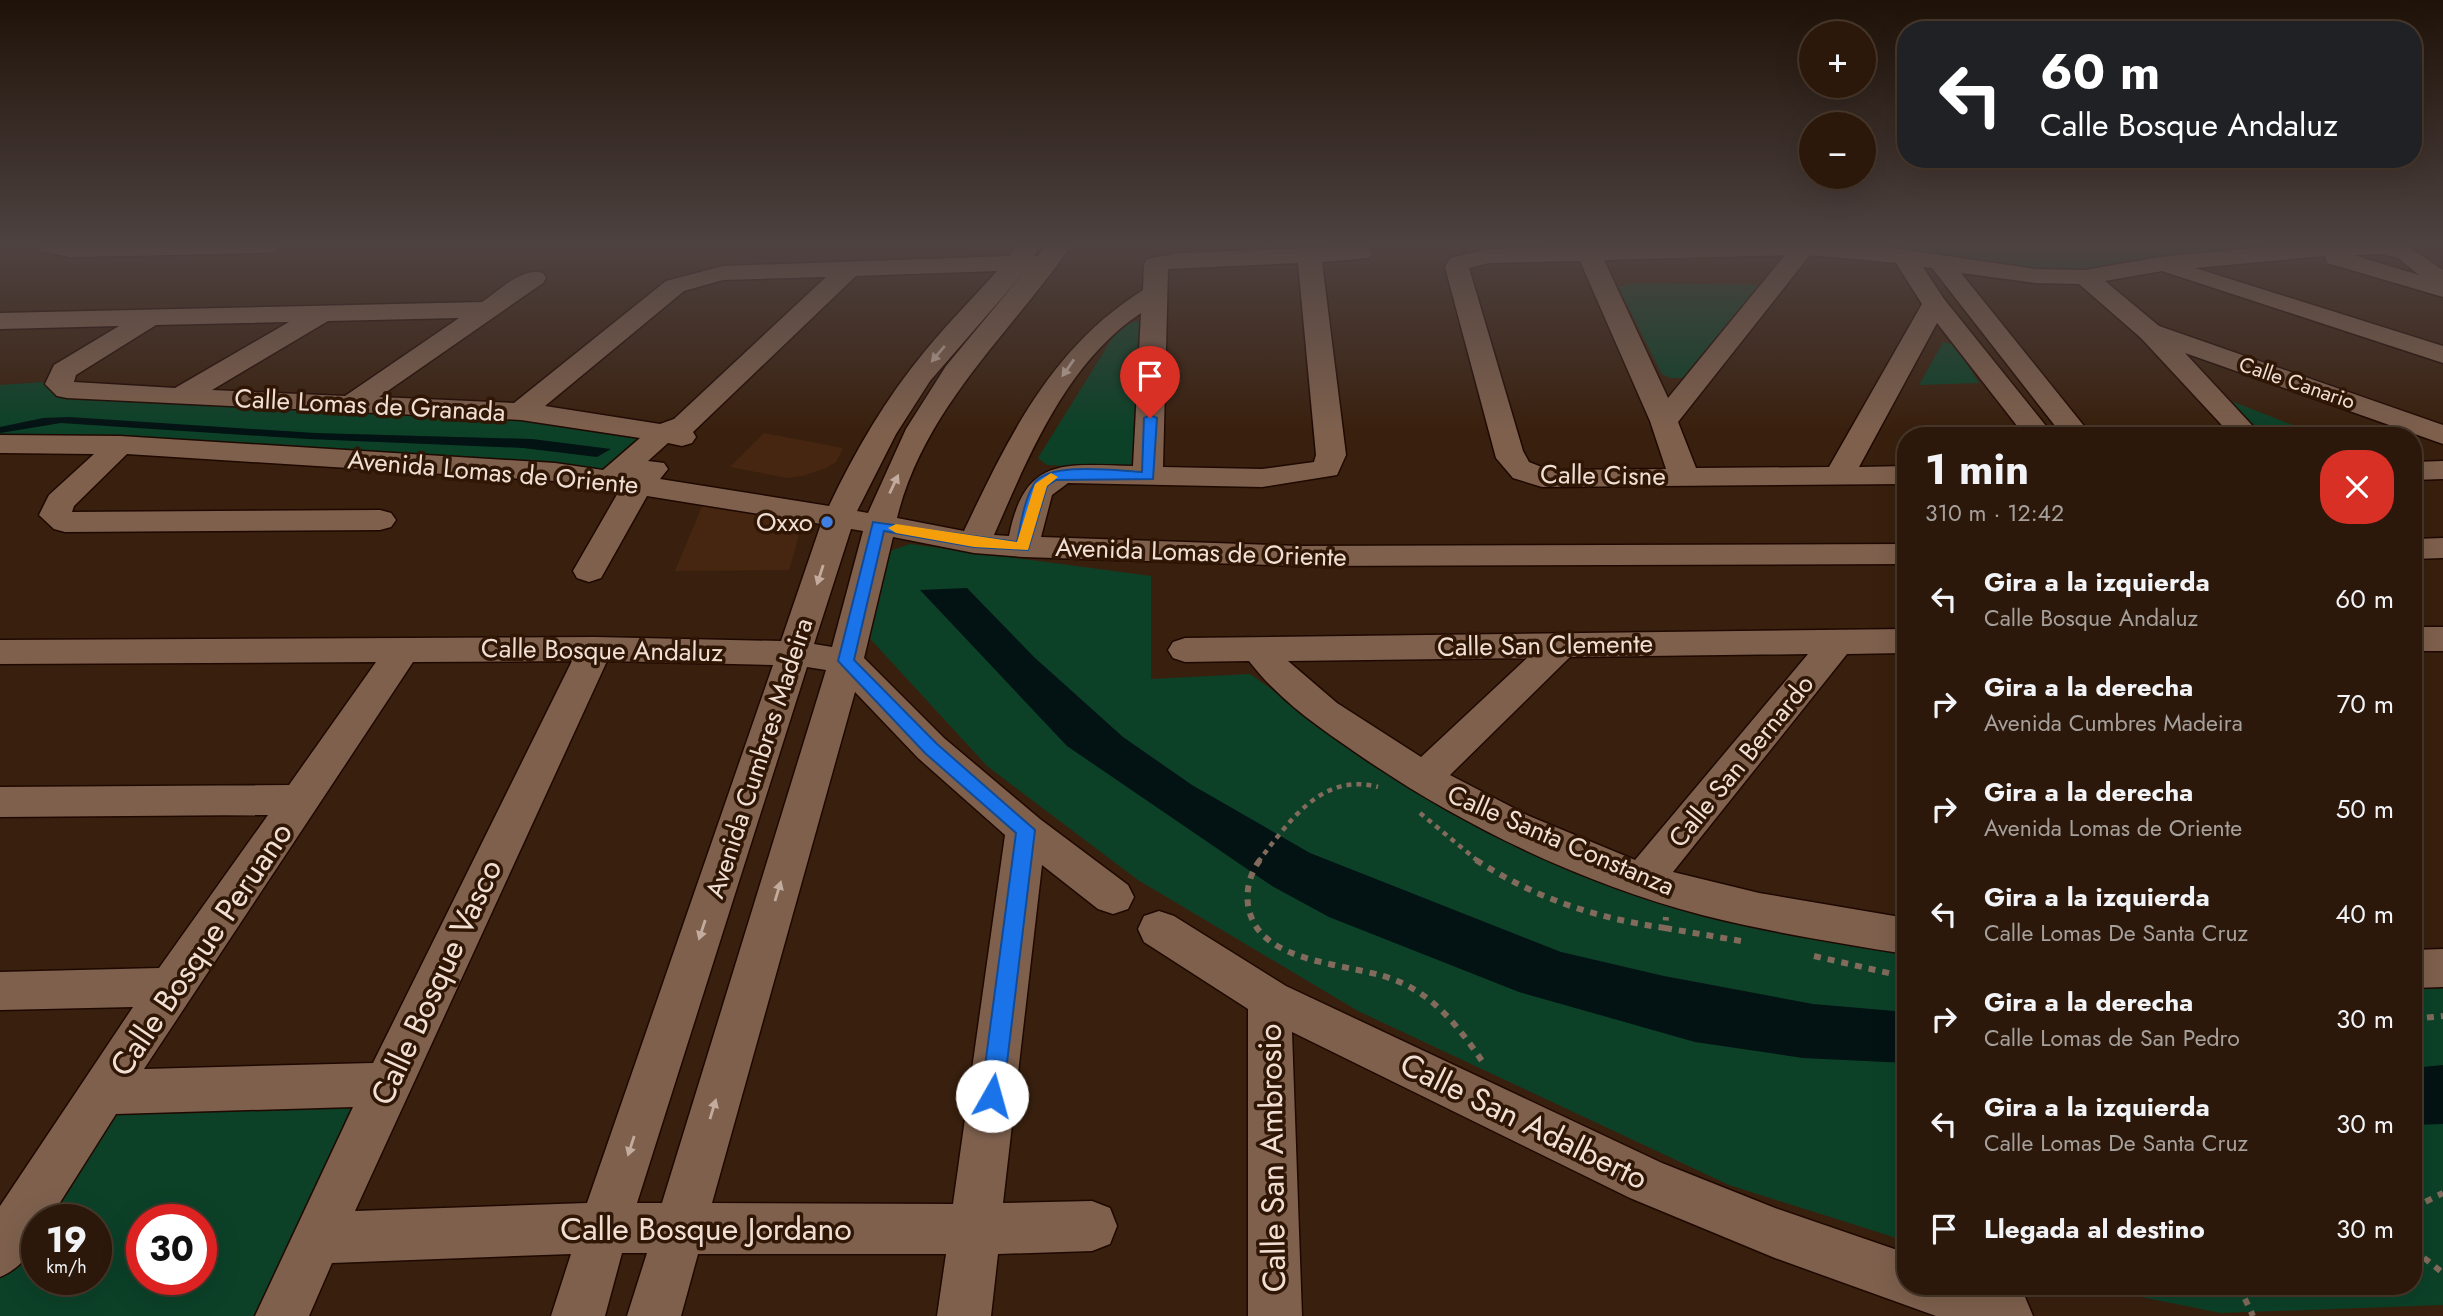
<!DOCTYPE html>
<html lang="es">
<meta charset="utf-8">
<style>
:root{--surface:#2b180a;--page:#372518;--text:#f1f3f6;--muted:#a6a09c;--line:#47372b}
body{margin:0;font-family:Jost,sans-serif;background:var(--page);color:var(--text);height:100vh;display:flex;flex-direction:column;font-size:26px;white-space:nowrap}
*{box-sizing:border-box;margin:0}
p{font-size:23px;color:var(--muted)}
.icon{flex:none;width:38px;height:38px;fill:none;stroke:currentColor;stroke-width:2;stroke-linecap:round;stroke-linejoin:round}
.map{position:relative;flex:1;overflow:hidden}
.details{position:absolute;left:1897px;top:427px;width:525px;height:868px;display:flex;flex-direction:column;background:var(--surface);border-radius:28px;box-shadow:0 7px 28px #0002,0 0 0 2px var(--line)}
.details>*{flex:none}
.hud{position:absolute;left:1897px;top:21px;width:525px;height:147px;border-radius:28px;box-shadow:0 7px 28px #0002,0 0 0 2px var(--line);background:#202124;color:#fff;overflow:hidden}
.fabs{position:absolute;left:1799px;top:21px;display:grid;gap:14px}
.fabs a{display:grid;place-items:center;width:77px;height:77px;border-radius:50%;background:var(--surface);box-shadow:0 7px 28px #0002,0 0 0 2px var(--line);font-size:35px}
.speed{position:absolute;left:21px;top:1204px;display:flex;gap:14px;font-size:35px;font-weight:700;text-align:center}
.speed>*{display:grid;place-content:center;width:91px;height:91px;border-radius:50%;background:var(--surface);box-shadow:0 7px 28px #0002,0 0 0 2px var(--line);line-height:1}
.speed small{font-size:18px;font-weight:400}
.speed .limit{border:10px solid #d22;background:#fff;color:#111}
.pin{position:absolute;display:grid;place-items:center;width:60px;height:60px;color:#fff;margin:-72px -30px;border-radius:50% 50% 50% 0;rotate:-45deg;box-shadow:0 0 7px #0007}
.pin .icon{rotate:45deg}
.me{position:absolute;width:77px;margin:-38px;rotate:7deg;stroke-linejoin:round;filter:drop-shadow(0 0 5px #0008)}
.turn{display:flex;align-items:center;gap:24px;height:147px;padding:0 28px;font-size:32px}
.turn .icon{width:91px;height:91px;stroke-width:2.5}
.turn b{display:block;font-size:49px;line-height:60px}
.round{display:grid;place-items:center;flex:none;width:74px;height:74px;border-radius:28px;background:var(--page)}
.head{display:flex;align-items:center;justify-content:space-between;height:119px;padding:0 28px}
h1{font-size:42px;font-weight:700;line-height:52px}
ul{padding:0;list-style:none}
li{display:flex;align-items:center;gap:21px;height:105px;padding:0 28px}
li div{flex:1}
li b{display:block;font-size:26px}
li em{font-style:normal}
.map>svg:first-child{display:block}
</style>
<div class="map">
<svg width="2443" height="1316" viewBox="0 0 2443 1316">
<rect width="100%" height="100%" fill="#39200e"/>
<!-- built -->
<path fill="#462610" d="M764,433L843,448L836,462L826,468L802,476L787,478L730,467Z
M703,504L791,519L799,535L789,570L675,571Z"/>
<!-- green -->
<path fill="#0c4128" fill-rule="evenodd" d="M1857,246H2259L2057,274Z
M1636,283L1761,285L1689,378H1670L1662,374L1618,287Z
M1140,321L1154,323L1140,470L1047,465L1038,458L1118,329L1124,324Z
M1943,342L1955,345L1979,383L1919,385Z
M59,381L521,412L662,433L611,479L0,438V385Z
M2226,399L2321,436H2259Z
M910,544L1151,576V679L1250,674L1414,789L1601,875L1790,935L1906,950V1241L1729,1185L1358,1011L1138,880L987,766L864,632L881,554Z
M2443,977V1305L2221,1313L2086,1286H2413V978Z
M387,1084L280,1316H0V1259L105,1092ZM37,1220H96V1279H37ZM142,1220H201V1279H142Z"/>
<!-- water -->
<path fill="#031213" d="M69,417L315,433L532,439L611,449L597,457L523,448L308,439L61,423L0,433V427L43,418Z
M967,588L1034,657L1123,737L1192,785L1310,853L1561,952L1664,976L1813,1004L1906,1012V1063L1803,1058L1695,1042L1519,992L1329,917L1272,886L1067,746L920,590Z
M2443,1065V1124L2413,1125V1068Z"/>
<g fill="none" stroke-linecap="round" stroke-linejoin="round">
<!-- minor casing -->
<g stroke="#1f0800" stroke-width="3">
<path id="minor" d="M37,246H279L275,251L267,253L70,257L41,251Z
M1017,246H1041L1034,256L1037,257L1046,246H1071C1009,335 924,408 897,518L964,531C1009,436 1051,348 1143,290L1144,264L1147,259L1179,253L1362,246L1373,253L1369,258L1322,262L1346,455L1337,475L1262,487L1068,483L1052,495L1041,537L1299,546L1906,544V564L1299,566L1023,557L974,553L893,537L864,658L944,738L1040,819L1128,885L1134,897L1128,909L1113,914L1098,909L1042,865L1003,1203L1092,1201L1110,1208L1117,1226L1110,1244L1092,1251L998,1254L991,1316H937L946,1254H698L681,1316H627L647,1253H622L605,1316H551L571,1254L332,1263L309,1316H255L353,1107L116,1114L49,1220H37C37,1247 25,1266 0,1277V1206L133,1007L0,1010V972L159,968L268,815L0,817V787L289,785L376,662L0,664V640L595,637L781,641L821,524L647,496L601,578L589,582L577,578L573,571L619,491L555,481L127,454L74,506L72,512L380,510L391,513L396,520L391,527L380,530L65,532L54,529L39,515L49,495L94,454L0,453V435L120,436L555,463L603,470L640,438L521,420L67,398L57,396L45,384L54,365L119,326L0,329V313L482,302C499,291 521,267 543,273L546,278L543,283L379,397L514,403L666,281L723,266L1009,256ZM1298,263L1316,455L1314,462L1262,469L1163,467L1168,269ZM1026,270L946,366L906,429L868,513L857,511L896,434L930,381ZM997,271C973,298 948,323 925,351C886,398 855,451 829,506L660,479L668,469L664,463L648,461L668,443L682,446L692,443L696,437L693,432L856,276ZM826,277L674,419L660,424L545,406L684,291L723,280ZM1141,313L1133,466C1065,465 1025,455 1009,536L994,535C1029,455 1066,363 1141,313ZM459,318L345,396L212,390L328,321ZM289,322L175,388L74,382L76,375L156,325ZM851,529L863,531L832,647L814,644ZM572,661L373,1063L144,1069L413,662ZM607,661L773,665L587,1203L355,1211ZM807,667L826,670L662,1203H637ZM855,692L918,758L1005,835L953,1204L712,1203Z
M1585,246H1879L2035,269L2085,270L2160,257L2274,246H2407L2443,270V297L2327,263L2325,256L2195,268L2443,346V363L2162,271L2105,281L2159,326L2443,425V444L2185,353L2262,436H2232L2141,338L2079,284L2035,283L1961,273L2092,436H2063L1932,268L1923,267L1944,299L2054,436H2025L1937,323L1859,467L1906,466V484L1542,487L1513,478L1496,458L1445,267L1450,258L1489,249ZM2383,254L2398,258L2419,275L2353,255ZM1785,255L1668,398L1604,260ZM1810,255L1896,263L1922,304L1829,467L1696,468L1678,422ZM1580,261L1650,421L1666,469L1549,470L1529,462L1523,451L1469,268L1489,263Z
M2443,461V479L2413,480V462Z
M2443,538V558L2413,559V539Z
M2413,627H2443V651H2413Z
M1906,629V653L1847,654L1673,872L1759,893L1906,918V954C1838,943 1769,932 1702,915C1585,884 1471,830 1371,763C1327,733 1282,704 1249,661L1185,662L1173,658L1168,650L1173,642L1185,638ZM1808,654L1635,860L1529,816L1450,775L1570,657ZM1527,658L1421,757L1337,703L1288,661Z
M1159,911L1174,916L1286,986L1662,1163L1775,1208L1906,1253V1286H1997L2025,1297L2033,1316H1936L1775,1258L1630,1198L1292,1032L1302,1316H1248V1009L1144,942L1138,929L1144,916Z
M2443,949V987L2413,988V950Z"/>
</g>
<!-- path-far1 -->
<path stroke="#826b5c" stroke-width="4.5" stroke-dasharray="5 5" stroke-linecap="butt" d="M1420,813L1479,862
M1258,862C1289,822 1321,772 1378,787"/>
<!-- path -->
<path stroke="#826b5c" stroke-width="6" stroke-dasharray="7 7" stroke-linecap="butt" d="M1260,860C1250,873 1246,889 1248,905C1258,969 1357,961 1402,983C1437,999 1461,1030 1482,1061
M1476,860C1535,898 1595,918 1665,928L1666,917
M1665,928L1741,941
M1814,956L1906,977
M2413,1006L2422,1017
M2413,1019L2443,1016
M2413,1208L2443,1193
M2413,1249L2443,1273
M2239,1286L2253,1316"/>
<!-- minor -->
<use href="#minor" fill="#7e604d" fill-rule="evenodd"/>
</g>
<!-- one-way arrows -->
<defs><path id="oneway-solid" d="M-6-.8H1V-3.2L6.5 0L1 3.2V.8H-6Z" transform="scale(1.75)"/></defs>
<g fill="#c3ac9e">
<use href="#oneway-solid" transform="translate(938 354) rotate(130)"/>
<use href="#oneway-solid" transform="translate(1068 368) rotate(125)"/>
<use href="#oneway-solid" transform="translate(894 484) rotate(-65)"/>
<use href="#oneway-solid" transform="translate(820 575) rotate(108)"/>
<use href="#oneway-solid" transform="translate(778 891) rotate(-73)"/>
<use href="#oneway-solid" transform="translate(702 930) rotate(108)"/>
<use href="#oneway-solid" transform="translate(713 1109) rotate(-73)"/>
<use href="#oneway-solid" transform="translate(631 1146) rotate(108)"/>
</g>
<!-- sky -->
<linearGradient id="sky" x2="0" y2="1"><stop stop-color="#1f1208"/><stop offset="0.57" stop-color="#4e4241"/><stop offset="1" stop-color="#4e4241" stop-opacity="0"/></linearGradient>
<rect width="2443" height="430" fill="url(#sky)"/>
<!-- route -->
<path fill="#1a73e8" stroke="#114b97" stroke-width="2" d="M1150,415L1157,418L1153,479L1056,480L1047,486L1028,550L974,547L884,531L854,660L937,744L1035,830L1003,1096L999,1103L992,1106L984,1103L981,1096L1016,833L925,753L838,661L873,522L1017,542C1021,523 1024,501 1034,484C1048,461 1118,471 1142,472L1144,418Z"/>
<!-- slow -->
<path fill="#f59e0b" d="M1051,473L1058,477L1047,486L1028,550L974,547L896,533L888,528L896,524L1017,542L1035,484Z"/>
<!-- markers -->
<circle fill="#3f7fe0" stroke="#2f1605" stroke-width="2.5" cx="827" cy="522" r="7"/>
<g text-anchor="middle" stroke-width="7" stroke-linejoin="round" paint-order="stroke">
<!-- far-street labels -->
<g font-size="21" fill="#f1dfd4" stroke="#2f1605">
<text transform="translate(2297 383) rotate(19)" y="7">Calle Canario</text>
</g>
<!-- street labels -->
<g font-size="26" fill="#f1dfd4" stroke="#2f1605">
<text transform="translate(370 405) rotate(3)" y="9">Calle Lomas de Granada</text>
<text transform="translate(493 472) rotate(5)" y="9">Avenida Lomas de Oriente</text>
<text transform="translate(1603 475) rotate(1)" y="9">Calle Cisne</text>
<text transform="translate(1201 552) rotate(2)" y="9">Avenida Lomas de Oriente</text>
<text transform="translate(1545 645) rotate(-1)" y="9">Calle San Clemente</text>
<text transform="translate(602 650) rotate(1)" y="9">Calle Bosque Andaluz</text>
<text transform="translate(759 758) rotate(-72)" y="9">Avenida Cumbres Madeira</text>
<text transform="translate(1741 761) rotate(-51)" y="9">Calle San Bernardo</text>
<text transform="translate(1561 840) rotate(23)" y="9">Calle Santa Constanza</text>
</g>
<!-- poi labels -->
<g font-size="26" fill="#f1dfd4" stroke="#2f1605" text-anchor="end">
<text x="813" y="531">Oxxo</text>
</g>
<!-- near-street labels -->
<g font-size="32" fill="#f1dfd4" stroke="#2f1605">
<text transform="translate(201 949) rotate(-56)" y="11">Calle Bosque Peruano</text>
<text transform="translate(436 982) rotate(-65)" y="11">Calle Bosque Vasco</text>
<text transform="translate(1524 1121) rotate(26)" y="11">Calle San Adalberto</text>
<text transform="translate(1272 1158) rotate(-91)" y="11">Calle San Ambrosio</text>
<text x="706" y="1240">Calle Bosque Jordano</text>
</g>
</g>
</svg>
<div class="fabs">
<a>+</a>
<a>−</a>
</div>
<div class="speed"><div>19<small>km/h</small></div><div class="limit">30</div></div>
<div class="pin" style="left:1150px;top:418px;background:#d93025"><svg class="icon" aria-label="arrive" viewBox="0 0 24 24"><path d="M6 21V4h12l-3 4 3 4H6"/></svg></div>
<svg class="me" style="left:992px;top:1096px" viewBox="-20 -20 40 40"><circle r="19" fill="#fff"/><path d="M0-13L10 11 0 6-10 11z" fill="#1a73e8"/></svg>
<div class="hud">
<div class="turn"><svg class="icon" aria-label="left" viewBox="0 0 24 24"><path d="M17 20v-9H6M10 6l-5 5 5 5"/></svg><div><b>60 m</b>Calle Bosque Andaluz</div></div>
</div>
<section class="details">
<div class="head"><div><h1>1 min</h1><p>310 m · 12:42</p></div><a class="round" style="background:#d93025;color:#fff"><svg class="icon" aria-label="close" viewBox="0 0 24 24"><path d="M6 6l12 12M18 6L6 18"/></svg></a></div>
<ul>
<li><svg class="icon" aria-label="left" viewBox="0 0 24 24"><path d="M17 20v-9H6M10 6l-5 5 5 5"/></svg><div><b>Gira a la izquierda</b><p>Calle Bosque Andaluz</p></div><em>60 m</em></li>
<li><svg class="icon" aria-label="right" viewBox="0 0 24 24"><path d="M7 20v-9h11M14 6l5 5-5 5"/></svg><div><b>Gira a la derecha</b><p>Avenida Cumbres Madeira</p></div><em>70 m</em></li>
<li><svg class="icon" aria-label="right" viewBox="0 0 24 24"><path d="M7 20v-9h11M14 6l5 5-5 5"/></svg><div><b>Gira a la derecha</b><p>Avenida Lomas de Oriente</p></div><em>50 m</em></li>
<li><svg class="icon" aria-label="left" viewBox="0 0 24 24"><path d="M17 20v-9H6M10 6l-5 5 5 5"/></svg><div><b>Gira a la izquierda</b><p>Calle Lomas De Santa Cruz</p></div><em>40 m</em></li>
<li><svg class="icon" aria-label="right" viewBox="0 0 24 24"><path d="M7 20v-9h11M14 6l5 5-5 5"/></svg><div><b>Gira a la derecha</b><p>Calle Lomas de San Pedro</p></div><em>30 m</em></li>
<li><svg class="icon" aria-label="left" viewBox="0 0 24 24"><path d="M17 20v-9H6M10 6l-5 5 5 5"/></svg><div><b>Gira a la izquierda</b><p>Calle Lomas De Santa Cruz</p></div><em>30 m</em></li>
<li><svg class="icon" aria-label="arrive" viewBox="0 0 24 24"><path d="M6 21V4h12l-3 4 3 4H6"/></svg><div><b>Llegada al destino</b></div><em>30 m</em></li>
</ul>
</section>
</div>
